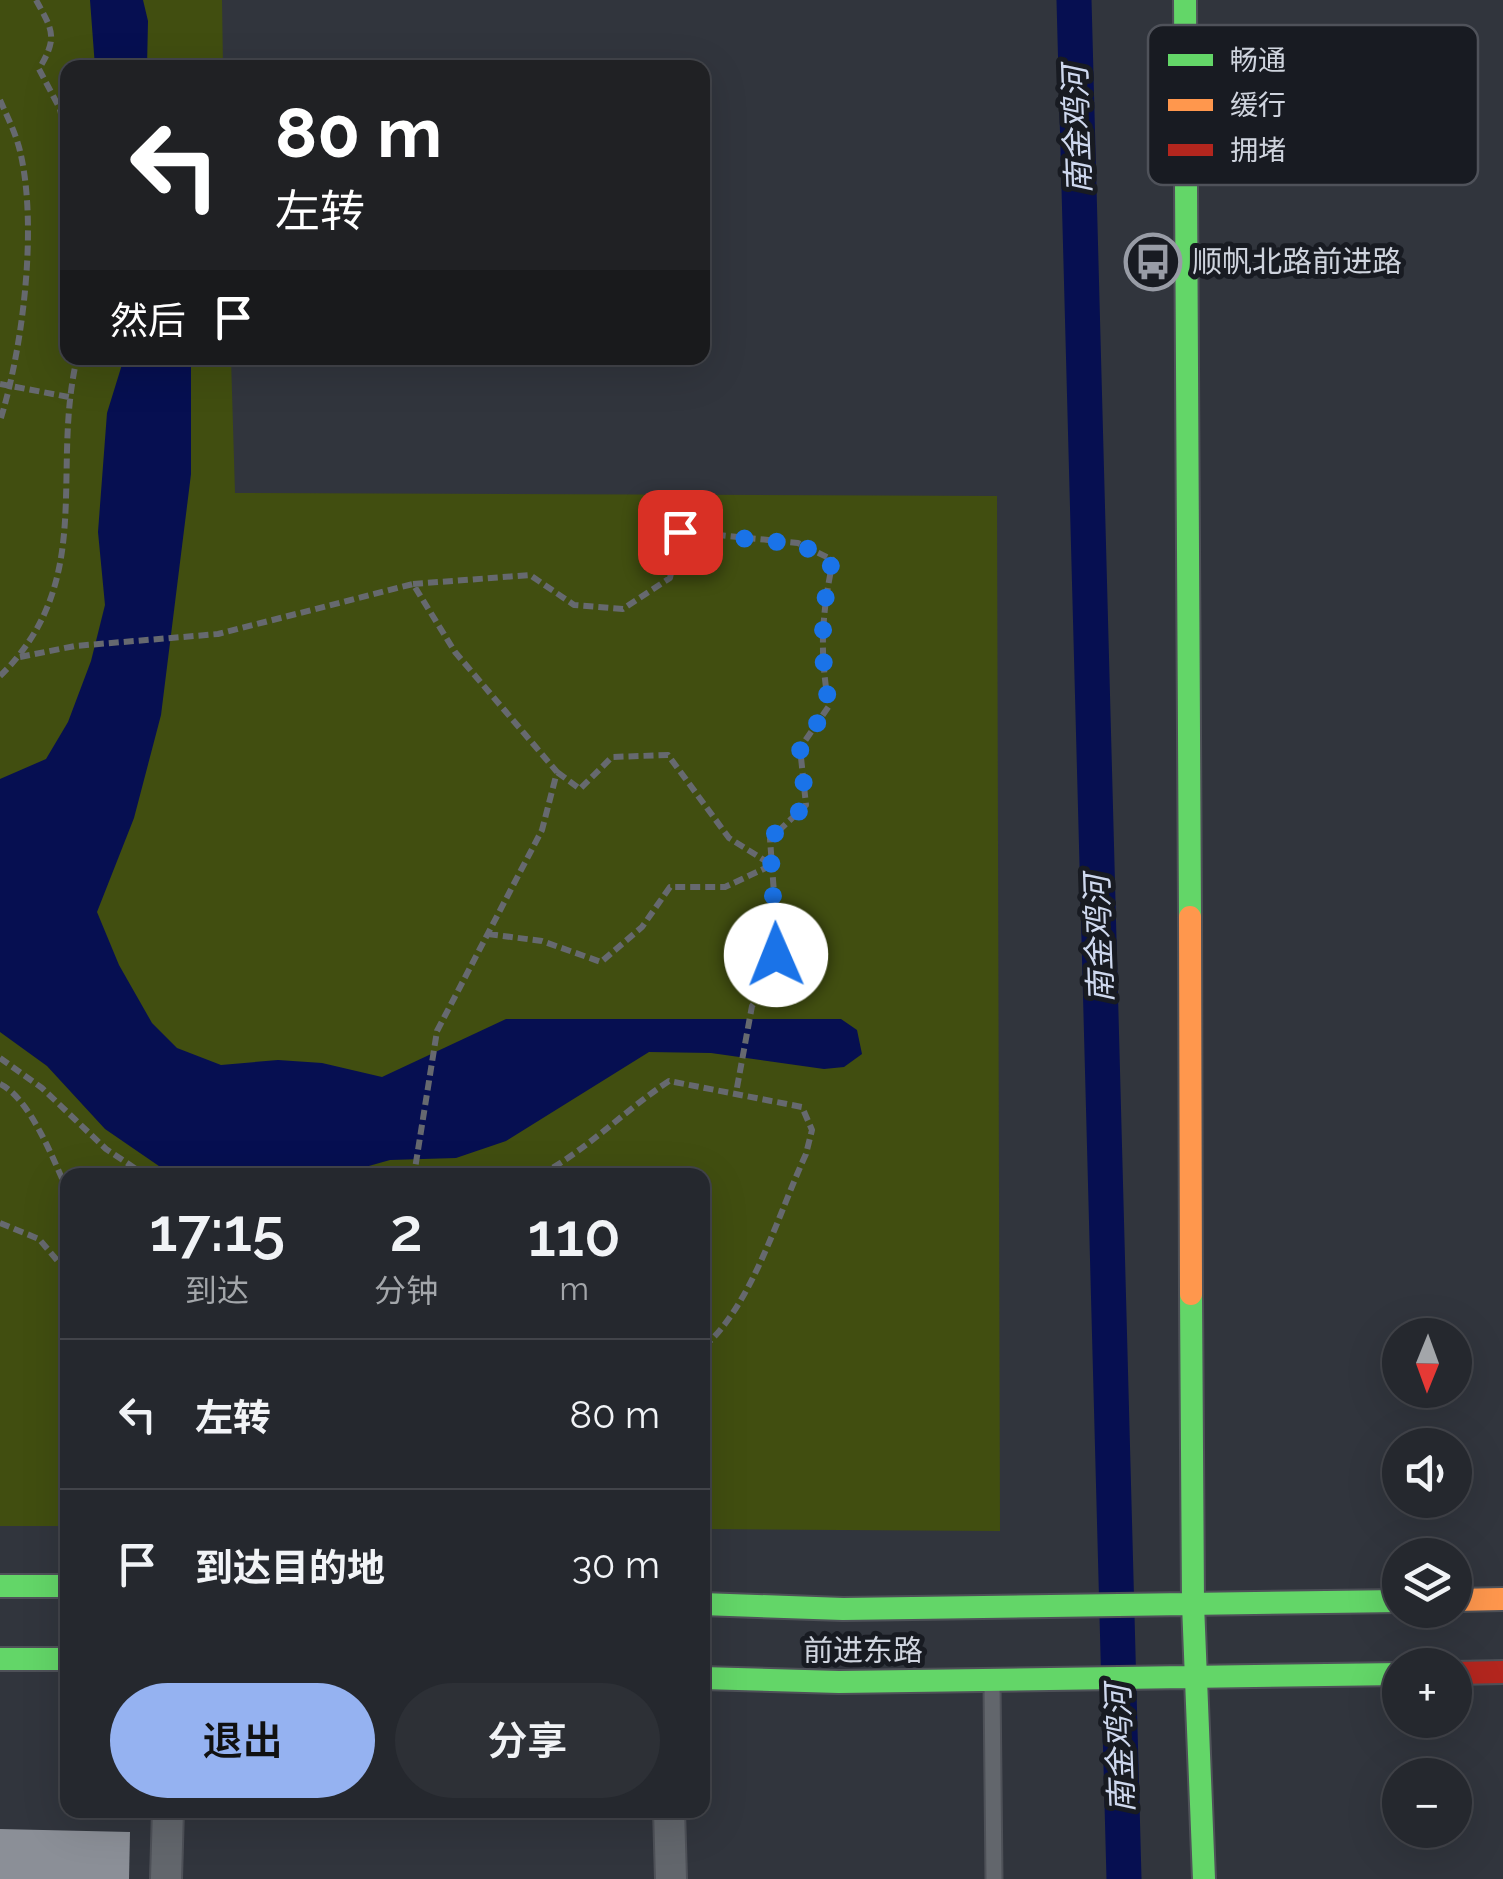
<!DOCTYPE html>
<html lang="zh">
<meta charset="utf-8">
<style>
:root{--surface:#25282e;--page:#2d3036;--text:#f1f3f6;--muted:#a3a6aa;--line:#42444a;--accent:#95b2f1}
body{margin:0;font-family:Raleway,"Noto Sans SC",sans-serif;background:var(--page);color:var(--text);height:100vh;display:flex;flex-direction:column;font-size:38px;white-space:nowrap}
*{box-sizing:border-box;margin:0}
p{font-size:32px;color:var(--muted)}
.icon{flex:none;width:55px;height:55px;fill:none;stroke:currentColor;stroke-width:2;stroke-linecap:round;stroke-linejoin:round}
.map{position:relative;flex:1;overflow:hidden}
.details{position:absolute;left:60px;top:1168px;width:650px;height:650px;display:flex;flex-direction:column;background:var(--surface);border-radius:20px;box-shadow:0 10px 40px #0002,0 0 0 2px var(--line)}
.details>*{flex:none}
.guide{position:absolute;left:60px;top:60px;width:650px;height:305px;border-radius:20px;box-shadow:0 10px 40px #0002,0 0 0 2px var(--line);background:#202124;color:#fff;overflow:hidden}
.needle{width:65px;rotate:181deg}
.controls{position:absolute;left:1382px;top:1318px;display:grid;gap:20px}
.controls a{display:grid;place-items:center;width:90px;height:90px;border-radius:50%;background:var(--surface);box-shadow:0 10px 40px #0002,0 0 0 2px var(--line);font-size:50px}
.pin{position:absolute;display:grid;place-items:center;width:85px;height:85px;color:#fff;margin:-42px;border-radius:20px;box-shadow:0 5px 15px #0006}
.me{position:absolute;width:110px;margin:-55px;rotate:359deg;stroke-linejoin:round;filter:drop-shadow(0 0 8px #0008)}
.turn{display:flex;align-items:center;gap:35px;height:210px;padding:0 50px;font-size:45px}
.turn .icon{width:130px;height:130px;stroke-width:2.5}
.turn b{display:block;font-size:70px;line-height:85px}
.then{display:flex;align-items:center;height:95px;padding:0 50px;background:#0003;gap:20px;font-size:38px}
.eta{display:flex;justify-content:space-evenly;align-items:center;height:170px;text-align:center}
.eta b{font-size:60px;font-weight:600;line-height:70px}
.action{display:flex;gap:20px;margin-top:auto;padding:20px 50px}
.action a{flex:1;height:115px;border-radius:60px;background:var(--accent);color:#111;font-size:40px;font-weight:600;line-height:115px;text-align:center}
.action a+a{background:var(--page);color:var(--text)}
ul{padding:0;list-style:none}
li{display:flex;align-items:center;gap:30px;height:150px;padding:0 50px;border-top:2px solid var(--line)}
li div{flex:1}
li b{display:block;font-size:38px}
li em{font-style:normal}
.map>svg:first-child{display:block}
</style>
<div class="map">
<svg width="1503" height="1879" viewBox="0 0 1503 1879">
<rect width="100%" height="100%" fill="#31353d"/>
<!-- green -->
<path fill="#414e10" d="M0,0H222L223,67L68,68V358H231L235,493L997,496L1000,1531L703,1529L702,1175H68L67,1526H0Z"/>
<!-- water -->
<path fill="#060f51" d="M90,0H143L148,21L147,67H95Z
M124,358H191V474L161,715L134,818L97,912L119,965L152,1023L177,1048L221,1065L278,1060L322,1063L382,1077L506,1019H841L857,1030L862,1054L844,1067L824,1069L711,1053L649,1052L506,1141L456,1158L390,1160L337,1175H172L105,1129L47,1066L0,1032V779L46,759L68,722L91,661L105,605L98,532L107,413Z"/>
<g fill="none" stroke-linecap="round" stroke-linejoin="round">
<!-- canal -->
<path stroke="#060f51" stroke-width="35" d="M1074,0L1124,1879"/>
</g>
<!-- building -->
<path fill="#8b8f97" d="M0,1829L130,1832L129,1879H0Z"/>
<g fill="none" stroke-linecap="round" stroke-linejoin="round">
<!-- lane casing -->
<g stroke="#4e5158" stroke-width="19">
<path id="lane" d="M992,1684L994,1879"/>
</g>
<!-- street casing -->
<g stroke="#4e5158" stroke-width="34">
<path id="street" d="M669,1810L671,1879
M166,1879L168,1810"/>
</g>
<!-- fast casing -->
<g stroke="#4e5158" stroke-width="26">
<path id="fast" d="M1185,0L1190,917
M1191,1294L1193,1604L1204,1879
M0,1586H68
M702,1604L843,1609L1400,1601
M0,1659H68
M702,1678L839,1682L1400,1674"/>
</g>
<!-- slow casing -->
<g stroke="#4e5158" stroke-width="26">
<path id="slow" d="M1190,917L1191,1294
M1455,1600L1503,1599"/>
</g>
<!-- jam casing -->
<g stroke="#4e5158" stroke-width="26">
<path id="jam" d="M1455,1673L1503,1672"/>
</g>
<!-- path -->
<path stroke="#66696f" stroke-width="6" stroke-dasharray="10 5" stroke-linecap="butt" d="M36,0C53,31 58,37 39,69L60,109L68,146
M0,100C7,116 16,134 20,151C38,226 23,348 0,421
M0,384L69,397
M413,584L530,575L574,605L623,609L670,578L680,531L798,543L833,560C822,614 819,651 829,706L800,748L806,805L770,839L777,934L775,977L752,1006L736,1093
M20,657L75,646L218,634L413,584L455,652L557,772L542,830L437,1031L414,1175
M0,676C97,581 50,473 77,358
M488,934L542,941L601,962L642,927L670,887H725L772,865L729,838L668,755L612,757L580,789L557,772
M0,1058L42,1088L106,1149L145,1175
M0,1084C30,1098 54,1161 68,1192
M540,1175C588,1149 624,1111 669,1081L802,1107L812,1130L806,1154C779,1212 751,1309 702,1348
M0,1223L39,1239L68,1273"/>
<!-- lane -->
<use href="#lane" stroke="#62666c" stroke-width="15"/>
<!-- street -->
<use href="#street" stroke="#62666c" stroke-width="30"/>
<!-- fast -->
<use href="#fast" stroke="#63d668" stroke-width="22"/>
<!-- slow -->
<use href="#slow" stroke="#ff974d" stroke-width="22"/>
<!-- jam -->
<use href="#jam" stroke="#b3261e" stroke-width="22"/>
</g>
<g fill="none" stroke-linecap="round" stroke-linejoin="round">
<!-- route -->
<path stroke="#1a73e8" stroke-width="18" stroke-dasharray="0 32.4" d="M680,532L798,544L832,560C821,614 820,651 829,706L800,748L806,805L770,838L776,955"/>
</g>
<!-- icons -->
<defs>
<g id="bus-ring" transform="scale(2.875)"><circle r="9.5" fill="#181b22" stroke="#989ca6" stroke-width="1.5"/><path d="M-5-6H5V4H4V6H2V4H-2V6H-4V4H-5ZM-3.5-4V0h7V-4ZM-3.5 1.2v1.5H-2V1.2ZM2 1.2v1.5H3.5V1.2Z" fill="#989ca6"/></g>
</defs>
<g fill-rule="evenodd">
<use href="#bus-ring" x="1153" y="262"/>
</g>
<g text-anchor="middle" stroke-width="10" stroke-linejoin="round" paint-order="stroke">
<!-- poi labels -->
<g font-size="30" fill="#cfd4de" stroke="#181b22" text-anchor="start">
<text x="1192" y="272">顺帆北路前进路</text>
</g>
<!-- street labels -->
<g font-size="30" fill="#cfd4de" stroke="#181b22">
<text x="863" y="1661">前进东路</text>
</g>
<!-- water labels -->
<g font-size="32" font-style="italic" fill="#ced8ee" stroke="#181b22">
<text transform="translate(1077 130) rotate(-92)" y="11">南金鸡河</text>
<text transform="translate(1099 939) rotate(-92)" y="11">南金鸡河</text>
<text transform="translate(1120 1749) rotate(-92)" y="11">南金鸡河</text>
</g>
</g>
<!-- legend -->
<rect x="1148" y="25" width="330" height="160" rx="15" fill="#181b22" stroke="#4f525a" stroke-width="2.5"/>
<rect x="1168" y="54" width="45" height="12" fill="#63d668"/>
<rect x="1168" y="99" width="45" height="12" fill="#ff974d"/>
<rect x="1168" y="144" width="45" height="12" fill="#b3261e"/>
<g font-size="28" fill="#cfd4de">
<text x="1230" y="70">畅通</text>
<text x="1230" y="115">缓行</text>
<text x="1230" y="160">拥堵</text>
</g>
</svg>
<div class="controls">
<a><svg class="needle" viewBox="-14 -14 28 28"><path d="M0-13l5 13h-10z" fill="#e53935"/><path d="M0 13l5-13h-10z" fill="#a3a6aa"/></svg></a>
<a><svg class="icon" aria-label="sound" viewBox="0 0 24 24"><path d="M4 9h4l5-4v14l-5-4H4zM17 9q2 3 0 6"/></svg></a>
<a><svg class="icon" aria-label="layers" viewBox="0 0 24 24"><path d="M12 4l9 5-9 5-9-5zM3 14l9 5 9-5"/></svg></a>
<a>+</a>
<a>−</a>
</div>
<div class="pin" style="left:680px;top:532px;background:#d93025"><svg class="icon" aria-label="arrive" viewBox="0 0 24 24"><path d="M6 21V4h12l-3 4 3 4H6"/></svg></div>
<svg class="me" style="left:776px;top:955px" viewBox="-20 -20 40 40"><circle r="19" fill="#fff"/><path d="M0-13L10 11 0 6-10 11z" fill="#1a73e8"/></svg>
<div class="guide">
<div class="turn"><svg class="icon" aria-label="left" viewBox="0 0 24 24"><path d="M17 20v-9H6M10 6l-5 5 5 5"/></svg><div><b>80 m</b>左转</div></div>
<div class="then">然后<svg class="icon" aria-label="arrive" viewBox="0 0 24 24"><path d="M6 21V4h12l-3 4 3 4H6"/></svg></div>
</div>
<section class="details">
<div class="eta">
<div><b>17:15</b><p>到达</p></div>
<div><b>2</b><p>分钟</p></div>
<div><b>110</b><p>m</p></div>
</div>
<ul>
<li><svg class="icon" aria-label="left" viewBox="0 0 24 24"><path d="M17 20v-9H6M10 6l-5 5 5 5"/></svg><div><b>左转</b></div><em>80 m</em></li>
<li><svg class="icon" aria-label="arrive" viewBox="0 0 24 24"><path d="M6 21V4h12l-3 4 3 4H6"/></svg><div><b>到达目的地</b></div><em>30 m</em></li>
</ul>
<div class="action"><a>退出</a><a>分享</a></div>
</section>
</div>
